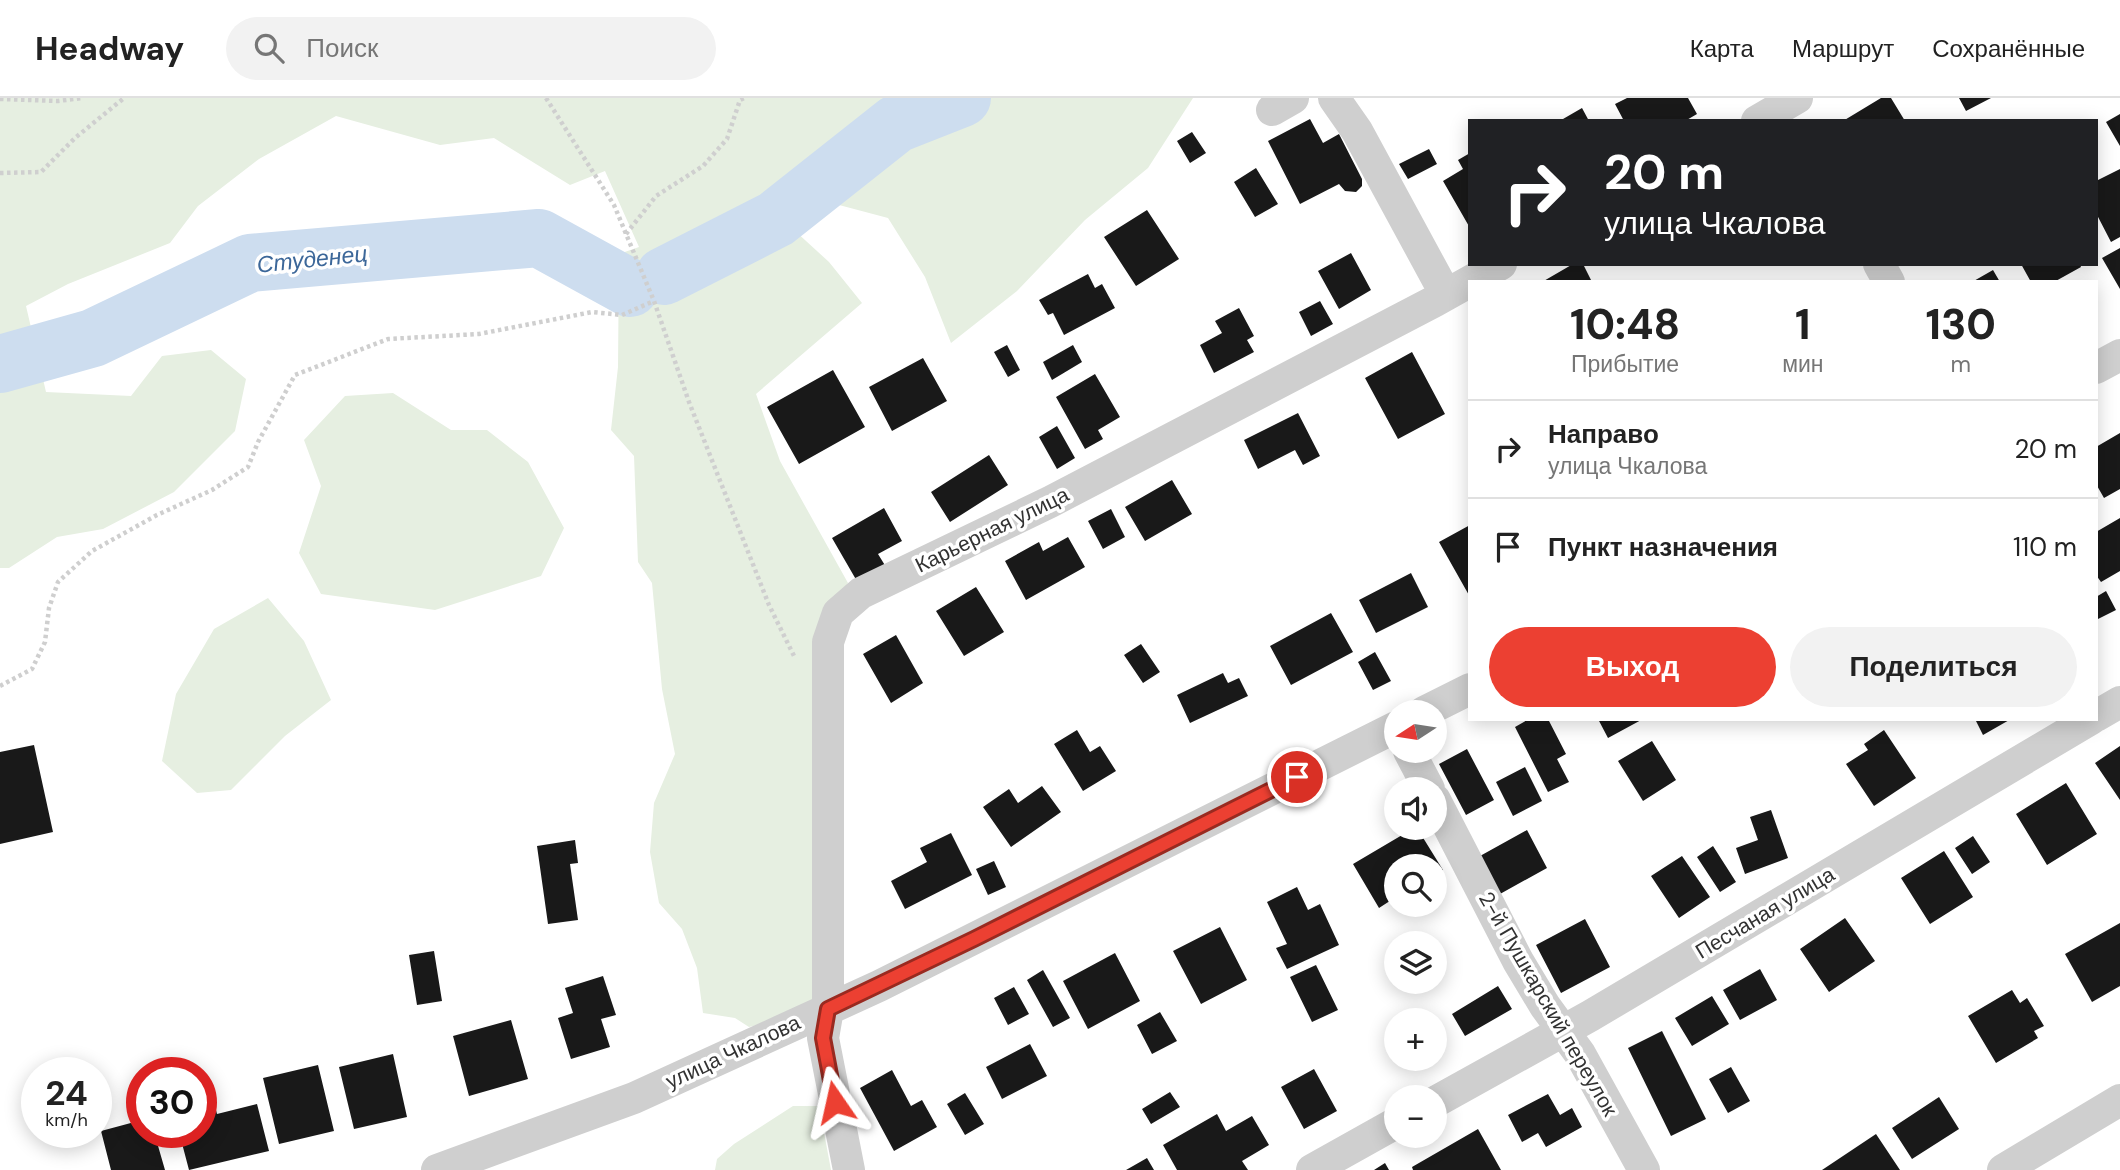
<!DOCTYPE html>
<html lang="ru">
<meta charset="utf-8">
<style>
:root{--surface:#fff;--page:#f2f2f2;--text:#222;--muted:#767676;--line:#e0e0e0;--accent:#ec4032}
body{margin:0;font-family:"DM Sans",sans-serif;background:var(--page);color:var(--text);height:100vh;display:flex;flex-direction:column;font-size:26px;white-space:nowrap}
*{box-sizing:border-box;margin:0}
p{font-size:23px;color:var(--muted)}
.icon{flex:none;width:38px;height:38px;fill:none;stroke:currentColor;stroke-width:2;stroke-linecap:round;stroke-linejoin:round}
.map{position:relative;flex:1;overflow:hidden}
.sheet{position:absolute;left:1468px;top:182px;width:630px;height:441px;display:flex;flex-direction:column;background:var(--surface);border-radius:0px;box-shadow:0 4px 18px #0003}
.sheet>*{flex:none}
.hud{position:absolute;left:1468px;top:21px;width:630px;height:147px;border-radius:0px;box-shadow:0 4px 18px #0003;background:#202124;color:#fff;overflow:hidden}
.needle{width:46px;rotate:258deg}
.buttons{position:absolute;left:1384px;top:602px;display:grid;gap:14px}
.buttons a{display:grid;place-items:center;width:63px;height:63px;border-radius:50%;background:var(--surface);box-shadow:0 4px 18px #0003;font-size:35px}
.speed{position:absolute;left:21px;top:959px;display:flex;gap:14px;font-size:35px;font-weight:700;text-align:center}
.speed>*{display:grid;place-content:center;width:91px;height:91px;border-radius:50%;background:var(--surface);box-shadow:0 4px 18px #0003;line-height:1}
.speed small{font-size:18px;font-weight:400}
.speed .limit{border:10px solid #d22;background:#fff;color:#111}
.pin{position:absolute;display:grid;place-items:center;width:60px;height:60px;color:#fff;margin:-30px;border:4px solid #fff;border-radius:50%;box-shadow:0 2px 7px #0007}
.me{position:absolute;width:77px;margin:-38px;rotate:349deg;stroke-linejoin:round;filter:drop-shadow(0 0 5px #0008)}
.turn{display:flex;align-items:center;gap:24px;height:147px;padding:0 21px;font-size:32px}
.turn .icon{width:91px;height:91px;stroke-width:2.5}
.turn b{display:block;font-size:49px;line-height:60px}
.eta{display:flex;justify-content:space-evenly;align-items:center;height:119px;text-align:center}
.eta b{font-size:42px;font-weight:800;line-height:49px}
.button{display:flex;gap:14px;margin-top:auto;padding:14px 21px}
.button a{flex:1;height:80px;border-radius:42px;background:var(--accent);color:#fff;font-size:28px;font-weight:800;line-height:80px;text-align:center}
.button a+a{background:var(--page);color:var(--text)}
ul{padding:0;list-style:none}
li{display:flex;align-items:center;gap:21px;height:98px;padding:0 21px;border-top:2px solid var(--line)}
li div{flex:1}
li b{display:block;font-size:26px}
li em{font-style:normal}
header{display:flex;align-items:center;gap:42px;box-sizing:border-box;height:98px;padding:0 35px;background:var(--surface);border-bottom:2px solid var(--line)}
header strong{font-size:33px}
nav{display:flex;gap:38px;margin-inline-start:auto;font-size:24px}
.search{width:490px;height:63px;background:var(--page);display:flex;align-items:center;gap:18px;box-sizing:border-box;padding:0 24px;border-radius:38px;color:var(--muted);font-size:26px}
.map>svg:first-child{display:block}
</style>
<header>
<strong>Headway</strong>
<div class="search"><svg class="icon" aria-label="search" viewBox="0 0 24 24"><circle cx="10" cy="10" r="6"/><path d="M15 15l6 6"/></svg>Поиск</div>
<nav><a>Карта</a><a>Маршрут</a><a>Сохранённые</a></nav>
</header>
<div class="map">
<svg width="2120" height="1072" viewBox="0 0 2120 1072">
<rect width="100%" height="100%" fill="#fff"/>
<!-- green -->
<path fill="#e6efe1" d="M0,0H1193L1148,70L1085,122L1017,193L951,245L925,179L888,120L824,103L794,132L829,164L862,205L756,296L780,363L848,485L822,525L816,904L787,920L749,929L735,920L703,915L697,870L682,831L659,805L650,754L654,705L675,656L662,591L652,485L638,464L634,358L611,332L618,269L619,156L639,149L605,73L570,87L494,40L440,47L336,18L259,61L198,108L170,145L68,186L26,208L46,294L131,298L162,258L211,252L246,281L235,333L174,394L103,431L57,439L9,470H0Z
M393,295L451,332H487L528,364L564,430L541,478L435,512L321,496L299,455L321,388L304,342L345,298Z
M268,500L304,543L331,602L285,638L231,692L197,695L162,663L176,596L214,531Z
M793,1008H819L831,1072H715L717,1061L734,1046Z"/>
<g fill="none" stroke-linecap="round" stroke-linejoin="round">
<!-- river -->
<path stroke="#cdddef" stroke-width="58" d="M664,178L776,121L896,26L962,0
M0,266L93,240L250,165L539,140L630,190"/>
</g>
<!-- building -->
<path fill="#191919" d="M1627,0H1688L1697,16L1685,23H1624L1615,6Z
M1881,0H1891L1905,23H1843Z
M1959,0H1991L1966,13Z
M1582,10L1589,23H1564L1563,21Z
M2120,16V48L2106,24Z
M1310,21L1323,45L1339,36L1362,81V88L1356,94L1345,93L1339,86L1300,106L1268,43Z
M1192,34L1206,55L1190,65L1177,43Z
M1429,51L1437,66L1408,81L1399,66Z
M1470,55V130L1443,83L1463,71L1458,62Z
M1256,70L1278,106L1255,119L1234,84Z
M2120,71V139L2111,144L2096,115V83Z
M1147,112L1179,161L1136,188L1104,139Z
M2120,150V191L2102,160Z
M1351,155L1371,192L1339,211L1318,173Z
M1573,166H1583L1592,184H1542Z
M2021,166H2080L2081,169L2054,184H2031Z
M1993,172L2000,184H1972Z
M1088,176L1095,190L1102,186L1115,210L1064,237L1053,215L1048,217L1039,202Z
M1320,203L1333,226L1311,238L1299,214Z
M1239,210L1254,238L1247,242L1254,254L1214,275L1200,247L1222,235L1215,223Z
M1007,247L1020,272L1008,279L994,254Z
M1073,247L1082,264L1052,282L1043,264Z
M1412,254L1445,316L1398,341L1365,280Z
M923,260L947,303L892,333L869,289Z
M833,272L865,329L799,366L767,309Z
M1095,276L1120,319L1098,332L1103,341L1085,351L1056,299Z
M1298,315L1320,358L1303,367L1295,352L1258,371L1244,342Z
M1057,328L1075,360L1057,371L1039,339Z
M2120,335V391L2104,400L2096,386V349Z
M989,357L1008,387L950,424L931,394Z
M1172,382L1192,416L1145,443L1125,409Z
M884,410L902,443L878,456L886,469L858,485L832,440Z
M1111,411L1125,439L1103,451L1088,423Z
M2120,420V473L2101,484L2096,477V434Z
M1470,427V499L1439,444Z
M1068,439L1085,469L1026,502L1005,463L1039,444L1043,453Z
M1411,475L1428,509L1376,535L1359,502Z
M976,489L1004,534L964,558L936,513Z
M2106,493L2116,512L2096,522V499Z
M1331,515L1353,554L1291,587L1270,548Z
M896,537L923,585L891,605L863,556Z
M1141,546L1160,574L1143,585L1124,557Z
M1375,554L1391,583L1373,592L1358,564Z
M1223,575L1228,585L1239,580L1248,598L1190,625L1177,597Z
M1529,621H1548L1566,656L1557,661L1569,684L1548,694L1515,629Z
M1598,621H1643L1608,640Z
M1975,621H2011L1983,637Z
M1077,632L1090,654L1100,648L1116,673L1083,693L1054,646Z
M1884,632L1916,680L1874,708L1846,666L1868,652L1864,646Z
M1652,643L1676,682L1643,703L1618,663Z
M34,647L53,734L0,746V654Z
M2120,648V702L2095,665Z
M1467,651L1494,702L1466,717L1439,666Z
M1525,669L1542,703L1513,718L1496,684Z
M2066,685L2097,736L2047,767L2016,716Z
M1042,688L1061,714L1011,749L983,709L1009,691L1018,705Z
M1771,712L1788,760L1745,776L1736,750L1758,742L1750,719Z
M1414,730H1417L1443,772L1435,777V768H1396V799L1379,810L1353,766Z
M1527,732L1547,770L1500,796L1480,758Z
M951,735L972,777L905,811L891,783L927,764L920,750Z
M1973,738L1990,764L1972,776L1955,750Z
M575,742L578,765L570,766L578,822L548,826L537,748Z
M1713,748L1736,784L1720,794L1697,759Z
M1944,753L1973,799L1930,826L1901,780Z
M1682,758L1710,799L1679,820L1651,778Z
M994,763L1006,789L988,797L976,771Z
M1297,789L1308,812L1320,806L1339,847L1287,871L1276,850L1287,846L1267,804Z
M1845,820L1875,863L1829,894L1800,851Z
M1585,821L1610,869L1561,895L1536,847Z
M2120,825V888L2092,904L2065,856Z
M1220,829L1247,882L1201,906L1173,853Z
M434,853L442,903L417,907L409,857Z
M1115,855L1140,903L1088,931L1063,883Z
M1316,867L1338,912L1312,924L1290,879Z
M1760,871L1777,902L1740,922L1723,892Z
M1043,872L1070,920L1053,929L1027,882Z
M603,878L616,917L601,921L610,949L571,961L558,920L573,915L565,890Z
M1498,888L1512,911L1465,938L1452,916Z
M1014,889L1029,916L1008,927L994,900Z
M2012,892L2020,905L2027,900L2044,928L2034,933L2038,940L1996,965L1968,918Z
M1712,898L1729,926L1692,948L1675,920Z
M1160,914L1177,943L1152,956L1137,927Z
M511,922L528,981L469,998L453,938Z
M1662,933L1706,1021L1671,1038L1628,950Z
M1030,946L1047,978L1002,1001L986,969Z
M393,956L407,1019L354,1031L339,969Z
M318,967L334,1033L279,1046L263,980Z
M1731,969L1750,1003L1728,1015L1709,981Z
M1314,971L1337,1013L1304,1031L1281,989Z
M892,972L911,1008L922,1002L937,1029L894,1053L860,990Z
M208,981L217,1016L257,1006L269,1053L189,1072L179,1034H201V983Z
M1170,994L1180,1009L1151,1026L1142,1011Z
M965,995L984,1026L965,1037L947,1006Z
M1548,996L1560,1017L1572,1010L1582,1029L1546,1049L1538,1035L1522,1044L1508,1017Z
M1939,999L1959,1031L1912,1061L1892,1030Z
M1217,1016L1226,1033L1252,1018L1269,1047L1242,1063L1248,1072H1177L1163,1047Z
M142,1022V1034H154L165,1072H111L101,1033Z
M1478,1031L1501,1072H1413L1412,1069Z
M1876,1036L1900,1072H1822Z
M1147,1060L1154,1072H1126Z
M1385,1065L1389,1072H1374Z"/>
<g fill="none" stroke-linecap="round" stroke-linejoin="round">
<!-- path -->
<path stroke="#cfcfcf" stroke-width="4.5" stroke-dasharray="3.5 3.5" stroke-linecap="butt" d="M546,0L614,107L654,203L689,304L769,507L795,560
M0,1L58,3L82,0
M0,75L41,74L75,40L124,0
M626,136L656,98L703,68L727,41L740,2L744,0
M0,588L32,571L45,544L49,510L58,484L92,453L157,417L212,392L248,369L258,344L295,277L388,241L479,236L592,214L622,217L654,203"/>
<!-- minor -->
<path stroke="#cfcfcf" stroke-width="32" d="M1334,0L1357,33L1446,197
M1272,12L1293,0
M1757,23L1797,0
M1879,166L1889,184
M2096,270L2120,257
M1424,614L1470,591
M2096,618L2120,604
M1409,653L1429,691
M1435,702L1518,863L1545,908L1580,956L1644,1072
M1435,1004L1590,918L2091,621
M437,1072L634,1000L879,888L1396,629
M849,1072L823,940L828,911V544L838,515L861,495L1050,404L1435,203L1501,166
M1312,1072L1396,1025
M2003,1072L2120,1002"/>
</g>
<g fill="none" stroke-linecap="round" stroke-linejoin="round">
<!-- route casing -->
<g stroke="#992a20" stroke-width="18">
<path id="route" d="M835,1004L823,940L828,911L974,841L1297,679"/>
</g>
<!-- route -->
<use href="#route" stroke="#ec4032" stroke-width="12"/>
</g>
<g text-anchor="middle" stroke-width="7" stroke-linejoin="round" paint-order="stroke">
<!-- street labels -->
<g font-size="21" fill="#323232" stroke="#fff">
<text transform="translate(992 432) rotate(-26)" y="7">Карьерная улица</text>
<text transform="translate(1765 815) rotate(-31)" y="7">Песчаная улица</text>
<text transform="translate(1548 906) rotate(60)" y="7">2-й Пушкарский переулок</text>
<text transform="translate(733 954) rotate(-25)" y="7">улица Чкалова</text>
</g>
<!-- water labels -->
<g font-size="23" font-style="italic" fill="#3c6799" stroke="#fff">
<text transform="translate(312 161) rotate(-6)" y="8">Студенец</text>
</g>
</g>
</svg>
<div class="buttons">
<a><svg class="needle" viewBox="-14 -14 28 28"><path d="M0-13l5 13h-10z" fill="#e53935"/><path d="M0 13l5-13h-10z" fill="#767676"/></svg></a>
<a><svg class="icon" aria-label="sound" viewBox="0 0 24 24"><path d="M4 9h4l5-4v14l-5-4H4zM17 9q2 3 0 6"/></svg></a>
<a><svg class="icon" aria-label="search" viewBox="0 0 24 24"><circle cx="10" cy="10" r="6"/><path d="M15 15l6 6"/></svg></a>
<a><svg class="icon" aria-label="layers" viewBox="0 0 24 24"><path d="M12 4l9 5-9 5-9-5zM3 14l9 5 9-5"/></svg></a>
<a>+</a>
<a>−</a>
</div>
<div class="speed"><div>24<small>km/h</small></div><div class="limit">30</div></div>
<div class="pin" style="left:1297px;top:679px;background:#d93025"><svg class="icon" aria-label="arrive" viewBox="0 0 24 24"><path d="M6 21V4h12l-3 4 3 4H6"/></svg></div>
<svg class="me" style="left:835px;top:1004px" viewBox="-20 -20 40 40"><path d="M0-17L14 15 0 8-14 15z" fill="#ec4032" stroke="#fff" stroke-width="4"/></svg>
<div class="hud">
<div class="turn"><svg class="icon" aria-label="right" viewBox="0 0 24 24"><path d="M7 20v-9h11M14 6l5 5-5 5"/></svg><div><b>20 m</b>улица Чкалова</div></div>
</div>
<section class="sheet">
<div class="eta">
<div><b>10:48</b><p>Прибытие</p></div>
<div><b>1</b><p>мин</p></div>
<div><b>130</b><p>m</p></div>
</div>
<ul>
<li><svg class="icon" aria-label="right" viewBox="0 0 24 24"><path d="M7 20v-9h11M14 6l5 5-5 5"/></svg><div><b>Направо</b><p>улица Чкалова</p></div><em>20 m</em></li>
<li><svg class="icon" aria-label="arrive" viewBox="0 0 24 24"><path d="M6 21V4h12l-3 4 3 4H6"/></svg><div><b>Пункт назначения</b></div><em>110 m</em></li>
</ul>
<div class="button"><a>Выход</a><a>Поделиться</a></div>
</section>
</div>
